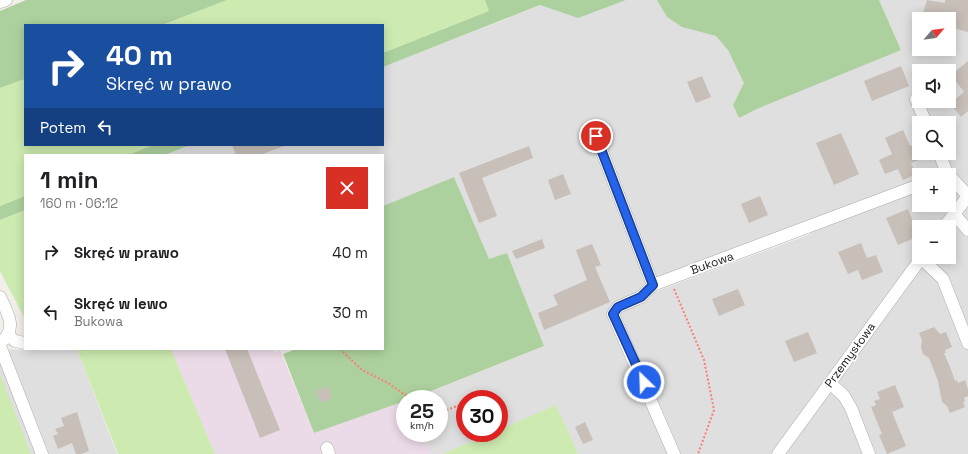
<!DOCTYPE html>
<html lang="pl">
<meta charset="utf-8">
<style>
:root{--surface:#fff;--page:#f2f2f2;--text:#202124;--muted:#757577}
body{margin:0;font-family:"Space Grotesk",sans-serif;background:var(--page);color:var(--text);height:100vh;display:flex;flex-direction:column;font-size:15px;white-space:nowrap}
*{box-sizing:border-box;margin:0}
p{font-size:13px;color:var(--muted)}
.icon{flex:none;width:22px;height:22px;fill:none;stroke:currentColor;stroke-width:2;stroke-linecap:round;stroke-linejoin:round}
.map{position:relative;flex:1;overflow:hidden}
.sheet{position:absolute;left:24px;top:154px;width:360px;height:196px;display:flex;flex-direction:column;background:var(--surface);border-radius:0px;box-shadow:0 2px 10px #0003}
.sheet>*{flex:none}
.banner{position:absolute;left:24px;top:24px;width:360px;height:122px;border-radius:0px;box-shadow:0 2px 10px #0003;background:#1a4fa0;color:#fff;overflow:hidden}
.needle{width:26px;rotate:62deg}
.tools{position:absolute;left:912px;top:12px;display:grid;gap:8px}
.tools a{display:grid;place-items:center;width:44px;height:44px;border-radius:0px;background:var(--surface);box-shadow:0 2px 10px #0003;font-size:20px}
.speed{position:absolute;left:396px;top:390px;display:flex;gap:8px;font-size:20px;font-weight:700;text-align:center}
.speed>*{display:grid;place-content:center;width:52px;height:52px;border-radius:50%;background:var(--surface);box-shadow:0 2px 10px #0003;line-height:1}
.speed small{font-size:10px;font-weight:400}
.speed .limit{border:6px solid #d22;background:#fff;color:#111}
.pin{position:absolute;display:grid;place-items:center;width:34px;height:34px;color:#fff;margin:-17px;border:2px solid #fff;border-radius:50%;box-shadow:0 1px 4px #0007}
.me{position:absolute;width:44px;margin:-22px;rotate:336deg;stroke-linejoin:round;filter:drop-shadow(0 0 3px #0008)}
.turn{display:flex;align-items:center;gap:14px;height:84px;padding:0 16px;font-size:18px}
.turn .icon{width:52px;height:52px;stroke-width:2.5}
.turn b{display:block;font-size:28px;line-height:34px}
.then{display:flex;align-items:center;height:38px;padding:0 16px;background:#0003;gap:8px;font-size:15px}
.round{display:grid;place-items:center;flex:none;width:42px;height:42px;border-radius:0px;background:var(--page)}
.summary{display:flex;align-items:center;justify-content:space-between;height:68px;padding:0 16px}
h1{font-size:24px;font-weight:700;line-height:30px}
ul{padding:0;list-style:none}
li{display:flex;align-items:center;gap:12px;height:60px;padding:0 16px}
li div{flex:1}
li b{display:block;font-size:15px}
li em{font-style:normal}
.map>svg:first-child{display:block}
</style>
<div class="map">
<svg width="968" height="454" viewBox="0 0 968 454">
<rect width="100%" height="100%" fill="#f2efe9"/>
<!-- residential -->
<path fill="#e0dfdf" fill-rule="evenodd" d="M554,0H715L901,50L879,0H968V454H578L556,406L499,430V399H465V433H492L443,454H431L423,433H439V399H411L544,346L507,253L489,260L454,177L383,206V155H171V153L190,145H383V67ZM919,19H949V49H919ZM919,71H949V101H919ZM919,123H949V153H919ZM595,125L656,278L807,221L811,234L652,293L588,127ZM919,175H949V205H919ZM919,227H949V257H919Z
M40,349H77L117,454H0V350Z"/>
<!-- industrial -->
<path fill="#ebdbe8" d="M171,349H274L275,352L280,350L314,433L405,401V433H423L431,454H215Z"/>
<!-- grass -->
<path fill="#cdebb0" d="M227,0H485L490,11L383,53V25H162Z
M25,79V145H153L128,155H25V196L0,206V88Z
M25,210V319L0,271V220Z
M77,349H171L215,454H118Z
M0,374L31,454H0Z
M556,405L578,454H443L492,433H499V430Z"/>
<!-- forest -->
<path fill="#add19e" d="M26,0H227L162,25H25V79L0,88V11Z
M485,0H626L578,18L540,5L383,67V53L489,11Z
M657,0H879L901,50L759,108L739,118L733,105L744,83L728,50L716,36L682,27L667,17Z
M153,145H190L165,155H128Z
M454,177L489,259L507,253L544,346L411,399H405V401L314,433L283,354L296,349H383V206Z
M25,196V210L0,220V206Z"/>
<!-- building -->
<path fill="#c7bfb8" d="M927,0L945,3V0H968V32L949,27V19H921Z
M968,61V111L961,117L950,104L964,92L951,75Z
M901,66L909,86L872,101L864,81Z
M702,76L711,97L696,103L687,82Z
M903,130L910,146L919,142V160L911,163L916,174L903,180L898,169L885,174L879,160L892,154L885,138Z
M841,133L859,174L834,185L816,143Z
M232,145H284V146L260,155H236Z
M529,146L533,158L482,178L497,216L479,223L459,173Z
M563,174L571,194L555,200L548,180Z
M760,196L768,215L749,223L741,204Z
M908,209L919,236L898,245L886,218Z
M542,239L545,248L516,259L512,251Z
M861,243L867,258L876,255L883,272L862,280L858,270L848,274L838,252Z
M592,244L601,265L595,267L610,302L544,330L538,313L558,305L553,295L587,280L576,250Z
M738,289L745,305L719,316L712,299Z
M934,327L940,334L946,332L952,347L945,350L946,353H944L950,367L955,381L957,380L958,383L965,380L968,389V396L964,398L965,401L963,402L965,407L950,413L947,406L942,402L938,381L929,358L923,354L921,347L922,340L919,333Z
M808,332L817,353L794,362L785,341Z
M225,349H247L280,430L260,438Z
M895,385L904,407L892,412L906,446L887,454L879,435L882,434L871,407L876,405L874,401L880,399L877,392Z
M328,387L332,398L320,403L316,391Z
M77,412L89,451L81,454H76L72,443L58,449L53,436L58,434L55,429L64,426L61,418Z
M585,422L593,440L583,444L575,427Z"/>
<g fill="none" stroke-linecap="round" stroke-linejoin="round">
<!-- minor casing -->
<g stroke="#a9a9a9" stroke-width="13">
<path id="minor" d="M0,2L6,0
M916,99L926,123
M596,136L653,285L919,185
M939,153L947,173
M949,175L968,196
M954,214L968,230
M944,227L968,196
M921,258L943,279L968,343
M653,285L641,297L618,307L613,314L674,454
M0,297C8,313 18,330 0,343
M8,335L15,341L25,343
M0,346L42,454
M830,383L844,396L851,408L869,454
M327,448L329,454
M778,454L922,257"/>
</g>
<!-- path -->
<path stroke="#fa8072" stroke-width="2" stroke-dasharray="2 2" stroke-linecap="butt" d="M674,289L704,360L714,410L698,454
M279,349H287
M340,349L362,370L388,383L411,399
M474,399L492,391
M439,413L465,403"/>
<!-- minor -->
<use href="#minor" stroke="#fff" stroke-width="12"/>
</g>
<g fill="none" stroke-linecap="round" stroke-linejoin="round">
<!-- route casing -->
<g stroke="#184099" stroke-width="10">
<path id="route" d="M596,136L653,285L641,297L618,307L613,314L644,382"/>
</g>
<!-- route -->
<use href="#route" stroke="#2563eb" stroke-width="7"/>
</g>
<g text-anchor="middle" stroke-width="3.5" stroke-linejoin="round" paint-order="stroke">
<!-- street labels -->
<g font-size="12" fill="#222" stroke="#fff">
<text transform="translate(712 263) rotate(-20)" y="4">Bukowa</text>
<text transform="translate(850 355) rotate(-54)" y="4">Przemysłowa</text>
</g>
</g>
</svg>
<div class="tools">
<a><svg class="needle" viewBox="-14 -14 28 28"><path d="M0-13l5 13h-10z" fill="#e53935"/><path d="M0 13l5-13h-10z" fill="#757577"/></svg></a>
<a><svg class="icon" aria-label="sound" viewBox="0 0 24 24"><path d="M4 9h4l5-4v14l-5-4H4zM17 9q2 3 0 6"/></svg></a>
<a><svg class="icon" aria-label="search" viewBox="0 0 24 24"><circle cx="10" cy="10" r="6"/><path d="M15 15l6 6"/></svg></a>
<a>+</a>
<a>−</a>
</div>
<div class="speed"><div>25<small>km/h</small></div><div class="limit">30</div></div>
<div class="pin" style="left:596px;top:136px;background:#d93025"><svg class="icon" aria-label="arrive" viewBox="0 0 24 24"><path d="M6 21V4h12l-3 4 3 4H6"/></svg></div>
<svg class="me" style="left:644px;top:382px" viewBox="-20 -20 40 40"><circle r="17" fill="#2563eb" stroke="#fff" stroke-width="3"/><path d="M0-11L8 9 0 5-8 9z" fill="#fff"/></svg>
<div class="banner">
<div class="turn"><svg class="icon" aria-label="right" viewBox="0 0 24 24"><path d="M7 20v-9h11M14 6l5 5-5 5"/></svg><div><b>40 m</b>Skręć w prawo</div></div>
<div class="then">Potem<svg class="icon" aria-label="left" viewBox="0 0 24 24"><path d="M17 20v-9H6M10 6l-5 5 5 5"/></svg></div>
</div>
<section class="sheet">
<div class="summary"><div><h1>1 min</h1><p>160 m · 06:12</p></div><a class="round" style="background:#d93025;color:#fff"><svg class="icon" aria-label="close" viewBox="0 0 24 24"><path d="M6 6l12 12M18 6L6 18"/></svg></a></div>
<ul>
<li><svg class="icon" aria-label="right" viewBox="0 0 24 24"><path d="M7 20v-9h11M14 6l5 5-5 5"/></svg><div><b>Skręć w prawo</b></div><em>40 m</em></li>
<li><svg class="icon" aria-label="left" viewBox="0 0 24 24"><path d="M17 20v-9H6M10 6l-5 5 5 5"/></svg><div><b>Skręć w lewo</b><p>Bukowa</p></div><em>30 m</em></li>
</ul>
</section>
</div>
